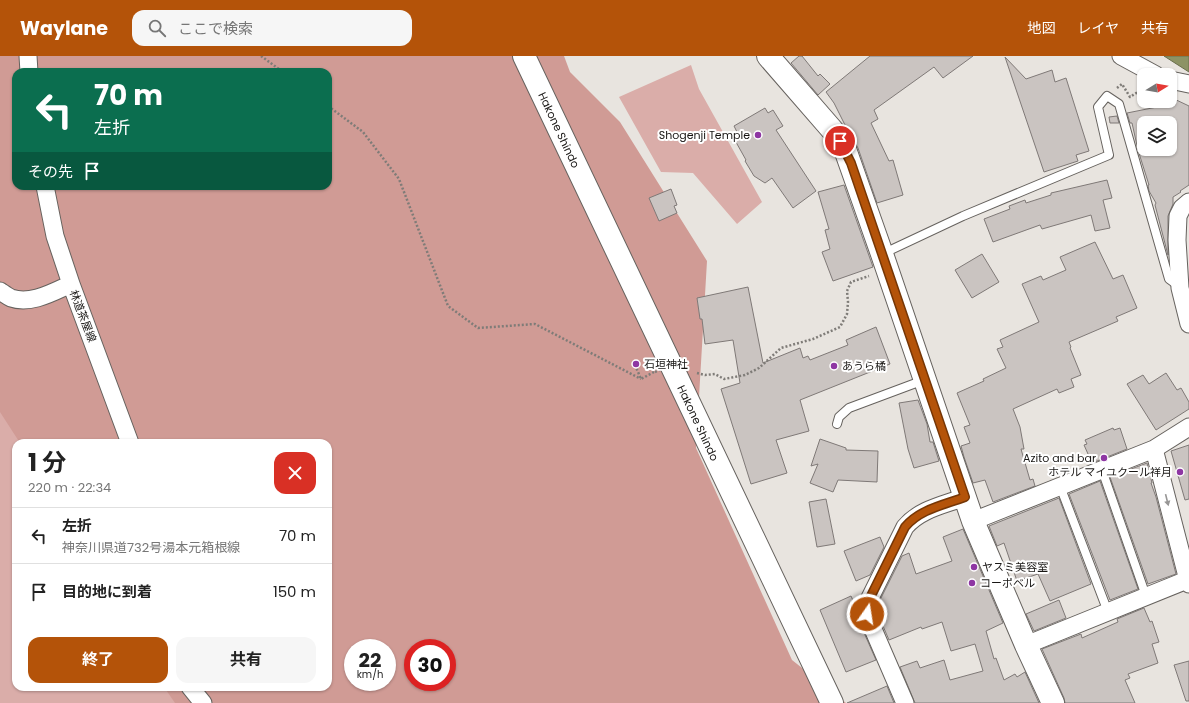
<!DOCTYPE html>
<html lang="ja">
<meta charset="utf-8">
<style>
:root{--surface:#fff;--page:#f6f6f6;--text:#222;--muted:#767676;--line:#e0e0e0;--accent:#b45309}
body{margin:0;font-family:Poppins,"Noto Sans JP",sans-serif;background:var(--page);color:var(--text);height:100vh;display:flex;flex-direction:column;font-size:15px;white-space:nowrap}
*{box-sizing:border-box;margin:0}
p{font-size:13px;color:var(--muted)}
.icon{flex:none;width:22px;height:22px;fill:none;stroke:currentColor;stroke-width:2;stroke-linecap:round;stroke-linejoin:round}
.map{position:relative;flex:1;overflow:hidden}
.side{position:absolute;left:12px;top:383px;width:320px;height:252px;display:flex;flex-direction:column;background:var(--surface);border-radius:12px;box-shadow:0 1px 3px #0004}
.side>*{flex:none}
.top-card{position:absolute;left:12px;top:12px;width:320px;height:122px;border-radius:12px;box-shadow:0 1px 3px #0004;background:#0b6e4f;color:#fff;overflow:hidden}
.needle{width:26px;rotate:79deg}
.fabs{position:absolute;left:1137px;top:12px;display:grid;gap:8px}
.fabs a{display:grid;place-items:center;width:40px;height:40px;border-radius:8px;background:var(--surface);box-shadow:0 1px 3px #0004;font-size:20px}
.speed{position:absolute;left:344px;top:583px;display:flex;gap:8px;font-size:20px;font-weight:700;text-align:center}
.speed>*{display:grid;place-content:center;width:52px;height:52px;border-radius:50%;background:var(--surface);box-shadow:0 1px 3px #0004;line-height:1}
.speed small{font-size:10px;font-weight:400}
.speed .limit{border:6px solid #d22;background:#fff;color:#111}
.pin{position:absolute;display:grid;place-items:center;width:34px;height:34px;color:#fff;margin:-17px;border:2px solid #fff;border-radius:50%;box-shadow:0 1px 4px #0007}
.me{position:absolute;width:44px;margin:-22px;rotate:13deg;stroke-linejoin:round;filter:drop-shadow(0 0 3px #0008)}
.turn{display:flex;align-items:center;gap:14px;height:84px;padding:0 16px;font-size:18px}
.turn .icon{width:52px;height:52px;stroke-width:2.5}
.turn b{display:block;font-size:28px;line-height:34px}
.then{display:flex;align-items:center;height:38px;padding:0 16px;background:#0003;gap:8px;font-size:15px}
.round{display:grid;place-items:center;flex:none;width:42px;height:42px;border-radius:12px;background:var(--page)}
.head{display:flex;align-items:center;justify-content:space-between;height:68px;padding:0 16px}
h1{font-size:24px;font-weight:700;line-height:30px}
.action{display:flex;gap:8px;margin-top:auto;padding:8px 16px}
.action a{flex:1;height:46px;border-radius:12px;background:var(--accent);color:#fff;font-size:16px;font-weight:700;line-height:46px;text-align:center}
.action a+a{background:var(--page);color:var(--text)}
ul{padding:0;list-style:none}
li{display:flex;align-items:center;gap:12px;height:56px;padding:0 16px;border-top:1px solid var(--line)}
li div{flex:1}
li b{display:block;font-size:15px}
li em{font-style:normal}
header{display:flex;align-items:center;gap:24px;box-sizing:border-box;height:56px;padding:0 20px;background:var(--accent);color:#fff}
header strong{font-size:19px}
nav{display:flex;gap:22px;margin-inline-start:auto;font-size:14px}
.search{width:280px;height:36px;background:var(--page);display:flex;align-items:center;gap:10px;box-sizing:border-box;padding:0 14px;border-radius:12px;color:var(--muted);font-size:15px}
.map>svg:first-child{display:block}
</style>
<header>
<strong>Waylane</strong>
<div class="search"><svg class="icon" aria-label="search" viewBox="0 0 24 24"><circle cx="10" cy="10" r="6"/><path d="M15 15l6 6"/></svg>ここで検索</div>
<nav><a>地図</a><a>レイヤ</a><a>共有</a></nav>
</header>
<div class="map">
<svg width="1189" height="647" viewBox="0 0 1189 647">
<rect width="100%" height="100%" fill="#e8e4df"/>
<!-- green -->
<path fill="#daada9" d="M691,9L699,33L762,146L737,168L693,117L661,116L619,41Z
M0,248L105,387H16V631H178L189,647H0Z"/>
<!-- forest -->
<path fill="#d09b95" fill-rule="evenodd" d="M0,0H564L570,16L620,66L707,205L696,392L792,604L846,647H175L164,631H328V387H20L0,356ZM16,16H328V130H16ZM353,592H387V626H353ZM413,592H447V626H413Z"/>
<!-- water -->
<path fill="#8d9365" stroke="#6a6e4d" d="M1164,0H1189V16Z"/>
<!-- building -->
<path fill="#cac4c1" stroke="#7f7977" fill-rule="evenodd" d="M799,0H802L818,20L820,18L830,28L818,39L791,7Z
M870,0H973L943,22L934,11L874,54L878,63L871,67L889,105L893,104L903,139L877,147L858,92L846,71L834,47L826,36Z
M1005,1L1026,23L1052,14L1055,26L1066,22L1089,95L1076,99L1078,105L1044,116Z
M1170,41L1189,50V129L1180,135L1181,136L1173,141V148L1168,160V199L1155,149L1156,147L1149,135L1148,129H1149L1138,94L1132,67H1130L1127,57L1162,50L1161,48L1170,46ZM1144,67H1170V93H1144Z
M765,52L768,57L773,54L783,70L776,74L816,135L793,152L772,122L765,127L754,120L745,105L746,104L732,79L737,76L734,70Z
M1117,60L1119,67H1110L1109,61Z
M1107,124L1112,142L1103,144L1110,172L1095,175L1091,159L1042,173L1040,169L993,186L984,163L1010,153L1009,150L1025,144L1026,147L1051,139V137Z
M844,129L873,211L833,225L822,196L830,193L825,174L829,173L818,136Z
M671,133L677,149L674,150L677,157L659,165L649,142Z
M1095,186L1113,223L1123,219L1137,252L1116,261L1118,265L1069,286L1071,291L1070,292L1081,319L1071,323L1074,331L1059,337L1057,333L1013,353L1020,371L1024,393H1021L1030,424L1033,423L1035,430L993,446L985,424L973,427L964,401L961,390L970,387L964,371L970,369L957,337L984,325L983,323L1006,312L997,293L1003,291L1000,284L1039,266L1022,228L1041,220L1043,224L1066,214L1060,201Z
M982,198L999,226L972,242L955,214Z
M748,231L763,307L800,292L803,302L808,300L810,304L848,289L846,284L876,271L890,308L800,344L809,375L776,384L787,417L751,428L721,333L740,327L733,284L705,288L702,263H700L697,242Z
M1166,317L1177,334L1181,332L1189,346V353L1156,374L1127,328L1143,319L1149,328Z
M918,344L927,368L930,386H933L939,405L914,412L908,393L899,347Z
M1113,372L1114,374L1120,372L1127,393L1092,407L1084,389L1087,388L1085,384Z
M820,383L846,392V394L878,395L877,426L838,424L833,436L810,427L818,408L811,410Z
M1189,389V443L1185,444L1171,395Z
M1147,407L1152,427H1151L1156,441L1176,518L1148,528L1110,421Z
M1100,425L1138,533L1110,544L1069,438Z
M1059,442L1091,528L1050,545L1038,518L1017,525L1004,487L997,490L989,470Z
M826,443L835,488L817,491L809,446Z
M963,473L1003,567L986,575L994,603L996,602L1004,624L1015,618L1017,621L1025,616L1039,647H915L900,611L917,605L920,612L944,604L950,624L983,615L975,588L951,595L942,566L922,573L921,571L889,584L877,556L876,552L879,546H881L880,544L902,500L909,497L916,518L952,505L943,481Z
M880,481L884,491L870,519L856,525L844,495Z
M851,540L856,551L858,563L876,604L846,616L820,554Z
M1059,544L1066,562L1034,575L1026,558Z
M1144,552L1150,566L1152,565L1159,586L1152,588L1158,607L1128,618L1130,622L1125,624L1135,647H1065L1064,642L1042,593L1081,578L1082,582L1118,566L1117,563Z
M1189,605V645H1186L1174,609Z
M887,630L894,647H847Z"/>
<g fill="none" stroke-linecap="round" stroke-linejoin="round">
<!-- lane casing -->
<g stroke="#66625e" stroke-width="10">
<path id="lane" d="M882,198L963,160L1109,99L1098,51L1107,40L1119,48L1169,223L1180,231
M837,368L839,361L849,352L924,324
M1102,414L1146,540
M1060,430L1108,556"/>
</g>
<!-- street casing -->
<g stroke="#66625e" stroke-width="19">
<path id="street" d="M28,0L29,16
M1121,0L1156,19
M1170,24L1189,28
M45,130L55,180L71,228L130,387
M1189,146L1182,152L1178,160L1177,184L1180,232L1189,268
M0,235C3,237 7,240 11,242C31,249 53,236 71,228
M1154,393L1189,528
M973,465L1154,393L1189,371
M1026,589L1187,524
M190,631L203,647
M905,647L867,559L866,550L905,471C920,453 944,449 965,441"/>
</g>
<!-- secondary casing -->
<g stroke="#66625e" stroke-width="24">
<path id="secondary" d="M768,0L834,76L846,96L882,198L973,465L1026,589L1053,647"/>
</g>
<!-- highway casing -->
<g stroke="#66625e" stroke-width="24">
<path id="highway" d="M524,0L832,647"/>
</g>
<!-- path -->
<path stroke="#7f7c78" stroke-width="2.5" stroke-dasharray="2 2" stroke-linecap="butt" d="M261,0L283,16
M1117,32L1122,28L1130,41L1144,32
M328,50L363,76L399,123L448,250L478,272L535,268L641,323
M635,309L641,323L654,316
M697,317L705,319L715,318L724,323L745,319L759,312L781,292L813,283L840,271L847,258L848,246L847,235L851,226L869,220"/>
<!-- lane -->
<use href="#lane" stroke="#fff" stroke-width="8"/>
<!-- street -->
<use href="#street" stroke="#fff" stroke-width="17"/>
<!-- secondary -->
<use href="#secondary" stroke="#fff" stroke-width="22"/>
<!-- highway -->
<use href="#highway" stroke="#fff" stroke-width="22"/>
<!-- path-bridge -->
<path stroke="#7f7c78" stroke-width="2.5" stroke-dasharray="2 2" stroke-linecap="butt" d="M655,316L687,301"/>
</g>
<!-- one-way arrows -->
<defs><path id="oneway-solid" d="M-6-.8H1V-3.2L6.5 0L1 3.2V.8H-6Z"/></defs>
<use fill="#979695" href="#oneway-solid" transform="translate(1167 444) rotate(76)"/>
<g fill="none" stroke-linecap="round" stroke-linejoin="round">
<!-- route casing -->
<g stroke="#753606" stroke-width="10">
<path id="route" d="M840,85L851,107L965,441C944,449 920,453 905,471L866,550L867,558"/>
</g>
<!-- route -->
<use href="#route" stroke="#b45309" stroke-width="7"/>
</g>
<!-- markers -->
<g fill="#8e36a3" stroke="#fff" stroke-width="1.5">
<circle cx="758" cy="79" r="4"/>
<circle cx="636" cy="308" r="4"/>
<circle cx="834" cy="310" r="4"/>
<circle cx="1104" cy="402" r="4"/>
<circle cx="1180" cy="416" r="4"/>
<circle cx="974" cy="511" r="4"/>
<circle cx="972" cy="527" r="4"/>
</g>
<g text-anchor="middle" stroke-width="4" stroke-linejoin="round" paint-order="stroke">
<!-- street labels -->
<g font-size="11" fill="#181614" stroke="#fff">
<text transform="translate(559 74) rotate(65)" y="4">Hakone Shindo</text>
<text transform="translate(83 260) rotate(69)" y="4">林道茶屋線</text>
<text transform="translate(698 367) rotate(65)" y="4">Hakone Shindo</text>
</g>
<!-- poi labels -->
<g font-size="11" fill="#181614" stroke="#fff" text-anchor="start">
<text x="750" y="83" text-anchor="end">Shogenji Temple</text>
<text x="644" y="312">石垣神社</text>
<text x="842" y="314">あうら橘</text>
<text x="1096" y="406" text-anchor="end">Azito and bar</text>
<text x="1172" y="420" text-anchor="end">ホテル マイユクール祥月</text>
<text x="982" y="515">ヤスミ美容室</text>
<text x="980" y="531">コーポベル</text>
</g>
</g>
</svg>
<div class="fabs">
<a><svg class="needle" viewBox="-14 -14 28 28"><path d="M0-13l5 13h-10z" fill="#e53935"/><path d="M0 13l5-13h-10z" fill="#767676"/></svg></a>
<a><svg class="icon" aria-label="layers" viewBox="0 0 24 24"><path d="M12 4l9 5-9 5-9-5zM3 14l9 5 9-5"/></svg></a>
</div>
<div class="speed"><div>22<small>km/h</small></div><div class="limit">30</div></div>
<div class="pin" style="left:840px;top:85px;background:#d93025"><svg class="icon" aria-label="arrive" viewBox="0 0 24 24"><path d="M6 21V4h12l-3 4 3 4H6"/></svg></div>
<svg class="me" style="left:867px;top:558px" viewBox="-20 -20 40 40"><circle r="17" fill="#b45309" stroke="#fff" stroke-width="3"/><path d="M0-11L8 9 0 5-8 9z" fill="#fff"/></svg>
<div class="top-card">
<div class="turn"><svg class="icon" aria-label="left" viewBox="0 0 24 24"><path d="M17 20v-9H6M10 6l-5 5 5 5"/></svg><div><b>70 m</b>左折</div></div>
<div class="then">その先<svg class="icon" aria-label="arrive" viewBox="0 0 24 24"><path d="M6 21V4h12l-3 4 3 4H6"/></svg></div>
</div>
<section class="side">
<div class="head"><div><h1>1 分</h1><p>220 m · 22:34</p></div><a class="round" style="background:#d93025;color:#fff"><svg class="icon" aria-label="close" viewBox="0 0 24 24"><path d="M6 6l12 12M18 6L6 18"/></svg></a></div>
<ul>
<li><svg class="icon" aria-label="left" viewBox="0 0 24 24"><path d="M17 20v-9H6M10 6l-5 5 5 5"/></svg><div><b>左折</b><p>神奈川県道732号湯本元箱根線</p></div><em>70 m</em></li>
<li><svg class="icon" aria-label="arrive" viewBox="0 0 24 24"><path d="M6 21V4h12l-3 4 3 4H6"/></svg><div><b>目的地に到着</b></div><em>150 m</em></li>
</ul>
<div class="action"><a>終了</a><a>共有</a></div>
</section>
</div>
